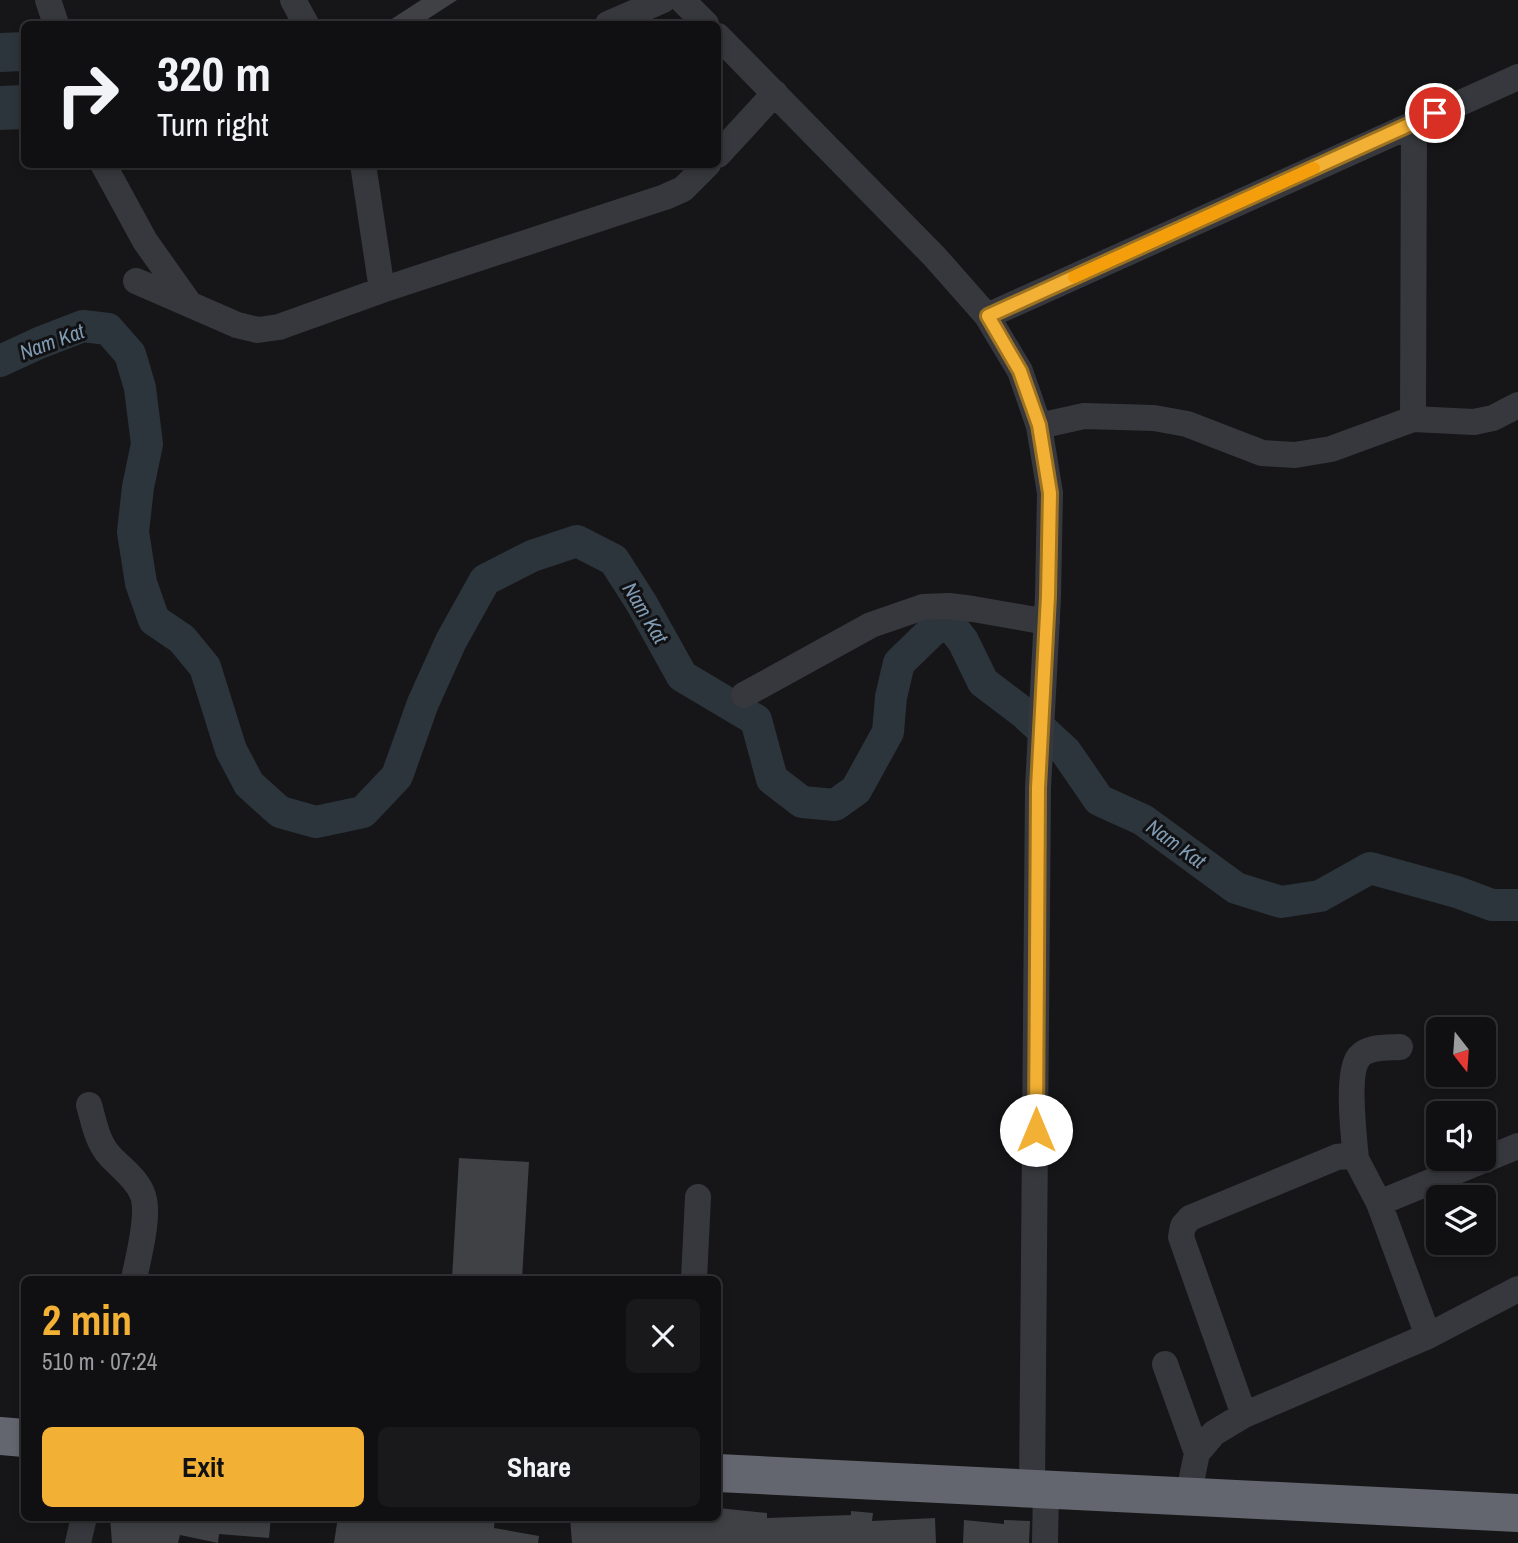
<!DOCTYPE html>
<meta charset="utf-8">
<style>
:root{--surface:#101012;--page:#19191b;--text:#f1f3f6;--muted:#9c9d9f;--line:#303032;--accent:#f2b134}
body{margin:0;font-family:"Archivo Narrow",sans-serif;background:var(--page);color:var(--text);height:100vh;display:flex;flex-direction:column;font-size:26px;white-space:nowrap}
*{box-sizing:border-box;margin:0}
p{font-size:23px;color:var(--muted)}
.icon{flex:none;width:38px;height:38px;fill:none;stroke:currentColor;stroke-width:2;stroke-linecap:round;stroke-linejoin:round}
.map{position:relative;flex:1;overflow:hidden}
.side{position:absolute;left:21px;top:1276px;width:700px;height:245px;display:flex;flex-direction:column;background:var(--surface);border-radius:10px;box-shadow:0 4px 10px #0003,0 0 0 2px var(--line)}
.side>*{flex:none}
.hud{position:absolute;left:21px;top:21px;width:700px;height:147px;border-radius:10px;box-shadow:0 4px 10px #0003,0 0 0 2px var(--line);background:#101012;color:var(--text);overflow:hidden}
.needle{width:46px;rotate:163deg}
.controls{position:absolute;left:1426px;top:1017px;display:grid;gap:14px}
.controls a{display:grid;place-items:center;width:70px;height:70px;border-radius:10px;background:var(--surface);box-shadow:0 4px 10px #0003,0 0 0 2px var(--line);font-size:35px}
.pin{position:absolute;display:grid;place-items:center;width:60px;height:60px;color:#fff;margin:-30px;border:4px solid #fff;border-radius:50%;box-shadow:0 2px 7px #0007}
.me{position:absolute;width:77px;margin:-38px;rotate:0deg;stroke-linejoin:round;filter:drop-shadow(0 0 5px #0008)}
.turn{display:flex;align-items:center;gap:24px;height:147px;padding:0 21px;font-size:32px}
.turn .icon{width:91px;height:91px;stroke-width:2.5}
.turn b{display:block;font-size:49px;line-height:60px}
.round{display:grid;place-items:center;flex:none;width:74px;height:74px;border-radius:10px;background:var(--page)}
.summary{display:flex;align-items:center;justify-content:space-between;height:119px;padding:0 21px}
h1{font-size:42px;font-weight:700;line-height:52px;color:var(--accent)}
.primary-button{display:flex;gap:14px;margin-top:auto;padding:14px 21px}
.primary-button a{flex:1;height:80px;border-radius:10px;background:var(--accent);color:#111;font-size:28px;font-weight:700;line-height:80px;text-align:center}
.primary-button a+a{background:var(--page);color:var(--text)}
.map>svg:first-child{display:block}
</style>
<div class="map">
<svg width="1518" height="1543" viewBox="0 0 1518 1543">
<rect width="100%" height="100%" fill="#161618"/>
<!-- water -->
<path fill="#2c353c" d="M24,32V71L0,72V33Z
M24,85V129L0,130V86Z"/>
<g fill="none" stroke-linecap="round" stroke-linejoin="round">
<!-- river -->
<path stroke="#2c353c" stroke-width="32" d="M0,361L39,343L83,326L108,329L130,354L140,388L147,444L138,487L133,532L141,583L154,620L182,639L205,667L231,750L249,784L280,812L316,822L363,812L397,776L423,703L451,641L485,580L532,556L577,541L614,560L642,604L682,676L756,720L772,779L802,802L835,805L856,790L888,732L891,697L899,663L936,627H952L963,641L983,682L1024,713L1066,752L1099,800L1143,820L1236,888L1281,902L1320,896L1370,868L1457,892L1492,905H1518"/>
</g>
<!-- building -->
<path fill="#404145" d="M421,0H457L420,24H384Z
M459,1158L529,1162L522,1279H452Z
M718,1508L767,1513V1518L851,1515V1511L873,1513L872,1521L935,1518L936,1543H572L570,1517H718Z
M110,1517H271L269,1538L219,1534L218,1543L180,1535L178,1543H112Z
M338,1517H495L494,1528L539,1536L538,1543H334Z
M964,1520L1004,1524V1520L1030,1521L1029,1543H963Z"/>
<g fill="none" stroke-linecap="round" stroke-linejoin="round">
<!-- minor -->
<path stroke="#37383d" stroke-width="26" d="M48,0L56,24
M293,0L306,24
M682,0L706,24
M608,24L663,0
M718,36L934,256L987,316L1020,371L1039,426L1050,493L1048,596L1038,788L1032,1489
M718,155L775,93
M103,164L145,241L189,303
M363,164L382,290
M136,281L237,325L258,330L279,327L382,290L665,197L683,189L708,164
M987,316L1518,77
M1413,419L1414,122
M1039,426L1084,416L1154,418L1187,424L1262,453L1295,455L1331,449L1413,419L1474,422L1493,418L1518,405
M744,695L871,625L923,607L949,606L973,609L1047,622
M89,1105C94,1122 97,1142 110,1156C121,1168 135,1177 142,1193C151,1212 138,1258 134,1279
M1356,1159C1354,1138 1346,1072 1359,1057C1368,1046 1387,1048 1400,1047
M1379,1203L1518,1146
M694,1279L698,1197
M1165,1364L1197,1453
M1244,1415L1181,1237L1183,1226L1190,1218L1337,1157L1346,1156L1356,1159L1379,1203L1428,1336
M1188,1497L1197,1453L1214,1433L1244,1415L1428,1336L1518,1289
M78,1543L84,1517
M1045,1543L1046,1489"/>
<!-- highway -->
<path stroke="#63666e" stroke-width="38" d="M0,1436L24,1438
M718,1473L1518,1513"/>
</g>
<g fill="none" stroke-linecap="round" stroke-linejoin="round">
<!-- route casing -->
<g stroke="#9d7322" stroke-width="18">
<path id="route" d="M1036,1130L1038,788L1048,596L1050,493L1039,425L1020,371L988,316L1435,113"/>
</g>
<!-- route -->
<use href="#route" stroke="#f2b134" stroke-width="12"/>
<!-- slow -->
<path stroke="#f59e0b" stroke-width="12" d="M1074,277L1314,168"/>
</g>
<g text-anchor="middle" stroke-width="6" stroke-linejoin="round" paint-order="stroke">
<!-- water labels -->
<g font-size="21" font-style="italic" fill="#7f9bb3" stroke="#111113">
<text transform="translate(52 342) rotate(-20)" y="7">Nam Kat</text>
<text transform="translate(645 613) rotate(59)" y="7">Nam Kat</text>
<text transform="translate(1176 844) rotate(36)" y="7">Nam Kat</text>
</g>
</g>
</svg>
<div class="controls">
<a><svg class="needle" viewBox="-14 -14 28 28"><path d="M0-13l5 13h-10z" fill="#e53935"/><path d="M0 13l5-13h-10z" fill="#9c9d9f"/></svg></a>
<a><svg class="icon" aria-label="sound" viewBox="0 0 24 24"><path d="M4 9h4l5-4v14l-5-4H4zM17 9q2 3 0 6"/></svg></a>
<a><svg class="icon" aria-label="layers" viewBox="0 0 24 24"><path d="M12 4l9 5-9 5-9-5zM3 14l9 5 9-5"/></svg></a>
</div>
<div class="pin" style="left:1435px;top:113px;background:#d93025"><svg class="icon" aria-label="arrive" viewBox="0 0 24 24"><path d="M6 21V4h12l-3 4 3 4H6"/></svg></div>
<svg class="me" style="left:1036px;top:1130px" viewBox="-20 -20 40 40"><circle r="19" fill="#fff"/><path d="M0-13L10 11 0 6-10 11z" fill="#f2b134"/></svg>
<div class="hud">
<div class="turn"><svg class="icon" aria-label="right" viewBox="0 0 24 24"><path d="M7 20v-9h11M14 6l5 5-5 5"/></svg><div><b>320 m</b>Turn right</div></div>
</div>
<section class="side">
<div class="summary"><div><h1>2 min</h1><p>510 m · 07:24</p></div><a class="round"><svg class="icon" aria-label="close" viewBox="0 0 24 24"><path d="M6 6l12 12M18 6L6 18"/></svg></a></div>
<div class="primary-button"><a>Exit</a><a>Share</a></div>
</section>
</div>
